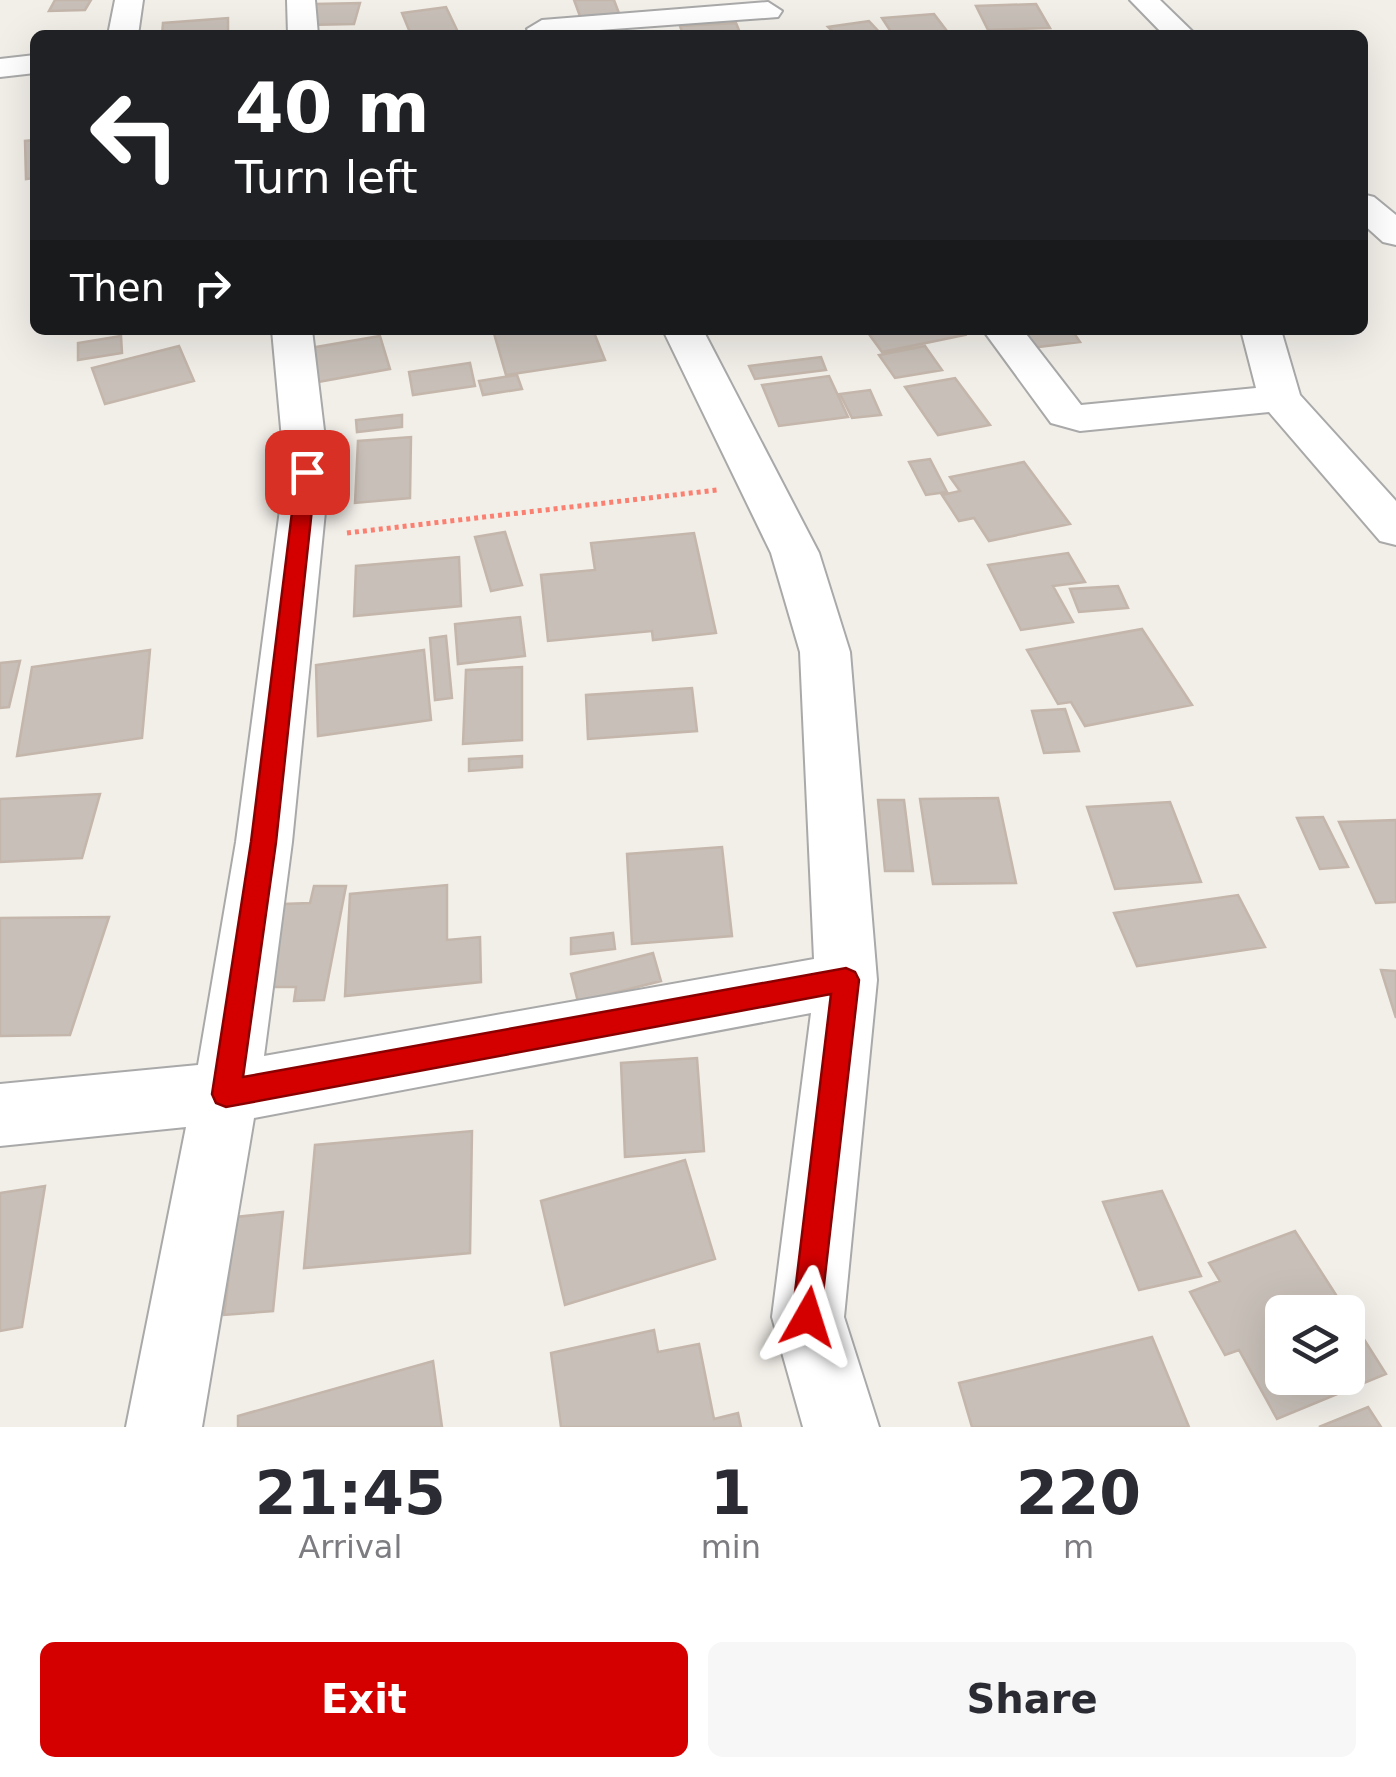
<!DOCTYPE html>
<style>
:root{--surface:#fff;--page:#f7f7f7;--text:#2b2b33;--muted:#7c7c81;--accent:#d40000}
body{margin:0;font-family:"DejaVu Sans",sans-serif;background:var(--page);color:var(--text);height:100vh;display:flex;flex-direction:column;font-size:38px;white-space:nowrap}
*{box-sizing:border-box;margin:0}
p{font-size:32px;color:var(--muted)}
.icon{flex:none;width:55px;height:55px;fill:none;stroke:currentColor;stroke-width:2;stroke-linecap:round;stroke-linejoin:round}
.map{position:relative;height:1427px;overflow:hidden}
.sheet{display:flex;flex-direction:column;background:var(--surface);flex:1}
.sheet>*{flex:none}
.banner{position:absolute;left:30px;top:30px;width:1338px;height:305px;border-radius:15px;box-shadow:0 10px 40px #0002;background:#202124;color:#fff;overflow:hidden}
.buttons{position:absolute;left:1265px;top:1295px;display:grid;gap:20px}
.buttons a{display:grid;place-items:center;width:100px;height:100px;border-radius:15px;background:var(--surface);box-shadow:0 10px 40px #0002;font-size:50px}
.pin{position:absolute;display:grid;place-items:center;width:85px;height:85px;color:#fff;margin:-42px;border-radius:20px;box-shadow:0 5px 15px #0006}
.me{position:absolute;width:110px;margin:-55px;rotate:6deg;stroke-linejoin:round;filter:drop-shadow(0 0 8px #0008)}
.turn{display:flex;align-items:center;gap:35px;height:210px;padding:0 40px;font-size:45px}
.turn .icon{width:130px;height:130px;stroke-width:2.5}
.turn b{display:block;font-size:70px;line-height:85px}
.then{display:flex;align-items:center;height:95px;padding:0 40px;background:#0003;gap:20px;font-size:38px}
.eta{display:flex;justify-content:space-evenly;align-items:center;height:170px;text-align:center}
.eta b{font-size:60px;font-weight:700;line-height:70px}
.primary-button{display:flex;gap:20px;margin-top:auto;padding:20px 40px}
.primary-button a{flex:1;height:115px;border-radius:15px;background:var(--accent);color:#fff;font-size:40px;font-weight:700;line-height:115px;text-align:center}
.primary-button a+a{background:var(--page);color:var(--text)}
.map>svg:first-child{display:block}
</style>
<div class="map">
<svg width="1396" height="1427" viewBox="0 0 1396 1427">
<rect width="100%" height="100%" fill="#f2efe9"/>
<!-- building -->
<path fill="#c7bfb8" stroke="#c4b6ab" stroke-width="2.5" d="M55,0H91L85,10L49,11Z
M574,0H614L620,16L581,19Z
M360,3L354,24L308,25L315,4Z
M1036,4L1050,28L988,30L976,6Z
M446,7L458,32L411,35L402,13Z
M934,14L950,35H893L882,18Z
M228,18V35H162L163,23Z
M869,21L882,35H836L828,27Z
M736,23L741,35H683L680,26Z
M35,140V178L26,179L25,141Z
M493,330H593L605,360L506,375Z
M866,330H961L965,335L882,352Z
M1019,330H1072L1080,342L1031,348Z
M121,336L122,353L78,360V343Z
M380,336L390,369L318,382L310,348Z
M179,346L194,381L105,404L92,368Z
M925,346L942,370L895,378L879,355Z
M821,357L826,370L755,379L749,366Z
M470,363L475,386L413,395L409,372Z
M517,375L522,389L483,395L479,381Z
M829,376L848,417L779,426L762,385Z
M955,378L990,425L938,435L905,387Z
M870,390L881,415L852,418L840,394Z
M402,415V427L357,432L356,420Z
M411,437L410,498L355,503L358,441Z
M930,459L947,492L926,495L909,462Z
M1024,462L1070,524L989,541L974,518L959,521L942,495L960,491L950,477Z
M505,532L522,585L491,591L475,537Z
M694,533L716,633L653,640L652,631L548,641L541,575L595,570L591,543Z
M1068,553L1085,582L1053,586L1073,622L1021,630L988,565Z
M459,557L461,606L354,616L356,566Z
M1118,586L1128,608L1079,612L1070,589Z
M520,617L525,656L458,664L455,624Z
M1142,629L1192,705L1085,726L1071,702L1058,704L1027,650Z
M446,636L452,698L435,700L430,638Z
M150,650L142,738L17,756L32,667Z
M424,650L431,720L318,736L316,665Z
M20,661L9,707L0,708V663Z
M522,667V740L463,744L466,670Z
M692,688L697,731L588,739L586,695Z
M1065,709L1079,751L1044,753L1032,711Z
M522,756V767L469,771V759Z
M100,794L82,858L0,862V799Z
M998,798L1016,883L933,884L920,799Z
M878,800H904L913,871H885Z
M1170,802L1201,882L1115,889L1087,807Z
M1323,817L1348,867L1320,869L1297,818Z
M1396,820V902L1376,903L1339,822Z
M722,847L732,936L632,944L627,854Z
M447,885V940L480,937L481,982L345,996L350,894Z
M314,886H346L324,1000L294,1001L296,987H263L282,904L310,903Z
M1238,895L1265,947L1137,966L1114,913Z
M109,917L70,1035L0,1036V918Z
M613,933L615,949L571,954V938Z
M653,953L661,981L578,1002L571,974Z
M1381,970L1396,971V1018Z
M697,1058L704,1151L625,1157L621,1063Z
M472,1131L470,1253L304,1268L315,1145Z
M685,1160L715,1259L565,1305L541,1201Z
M45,1186L22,1327L0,1331V1193Z
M1162,1191L1201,1276L1139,1290L1103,1202Z
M283,1212L273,1311L224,1315L236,1217Z
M1295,1231L1347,1312H1282V1378H1348V1314L1386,1374L1277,1419L1239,1350L1225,1355L1190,1292L1220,1281L1209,1263Z
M654,1330L658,1352L699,1344L714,1419L738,1413L741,1427H561L551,1353Z
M1152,1337L1189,1427H972L959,1383Z
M433,1361L442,1427H238V1416Z
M1368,1407L1381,1427H1319Z"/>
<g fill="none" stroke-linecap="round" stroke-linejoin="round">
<!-- street casing -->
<g stroke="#a9a9a9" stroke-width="4">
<path id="street" d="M115,0H143L138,35H108Z
M287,0H315L318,35H288Z
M1130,0H1160L1196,35H1164Z
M768,2L782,11L778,17L531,35L527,29L542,20Z
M35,55V73L0,77V59Z
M1362,194L1374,197L1396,215V245L1383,242L1362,223Z
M272,330H312L329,472L292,842L264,1056L814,959L800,652L771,553L663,330H703L819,553L850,652L877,980L844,1317L879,1427H803L772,1317L811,1013L254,1118L202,1427H126L186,1127L0,1146V1084L198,1065L236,842L285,472Z
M983,330H1023L1081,405L1256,388L1241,330H1281L1300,395L1396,501V545L1380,541L1269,412L1080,431L1051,423Z"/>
</g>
<!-- path -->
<path stroke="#fa8072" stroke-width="5" stroke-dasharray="4 4" stroke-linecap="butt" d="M347,533L717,490"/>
<!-- street -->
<use href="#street" fill="#fff" fill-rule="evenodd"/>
</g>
<!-- route -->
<path fill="#d40000" stroke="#8a0000" stroke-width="2.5" d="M307,466L316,472L276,842L243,1077L846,968L855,972L859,980L819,1328L808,1333L797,1328L792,1317L831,994L226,1107L216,1103L212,1094L251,842L297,472Z"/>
</svg>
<div class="buttons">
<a><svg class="icon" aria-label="layers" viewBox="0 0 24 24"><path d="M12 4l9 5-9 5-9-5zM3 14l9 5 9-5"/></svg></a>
</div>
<div class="pin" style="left:307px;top:472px;background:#d93025"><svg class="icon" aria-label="arrive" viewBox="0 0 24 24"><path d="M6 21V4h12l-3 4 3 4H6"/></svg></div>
<svg class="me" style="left:808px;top:1317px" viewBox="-20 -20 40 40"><path d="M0-17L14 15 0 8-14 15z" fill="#d40000" stroke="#fff" stroke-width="4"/></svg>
<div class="banner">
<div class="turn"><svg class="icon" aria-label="left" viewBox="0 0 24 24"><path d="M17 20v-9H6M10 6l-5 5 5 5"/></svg><div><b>40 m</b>Turn left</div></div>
<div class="then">Then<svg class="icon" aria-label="right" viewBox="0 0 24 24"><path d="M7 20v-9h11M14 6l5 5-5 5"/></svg></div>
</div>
</div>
<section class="sheet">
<div class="eta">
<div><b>21:45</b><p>Arrival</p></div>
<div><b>1</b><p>min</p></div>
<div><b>220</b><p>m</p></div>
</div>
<div class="primary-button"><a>Exit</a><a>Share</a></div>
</section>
